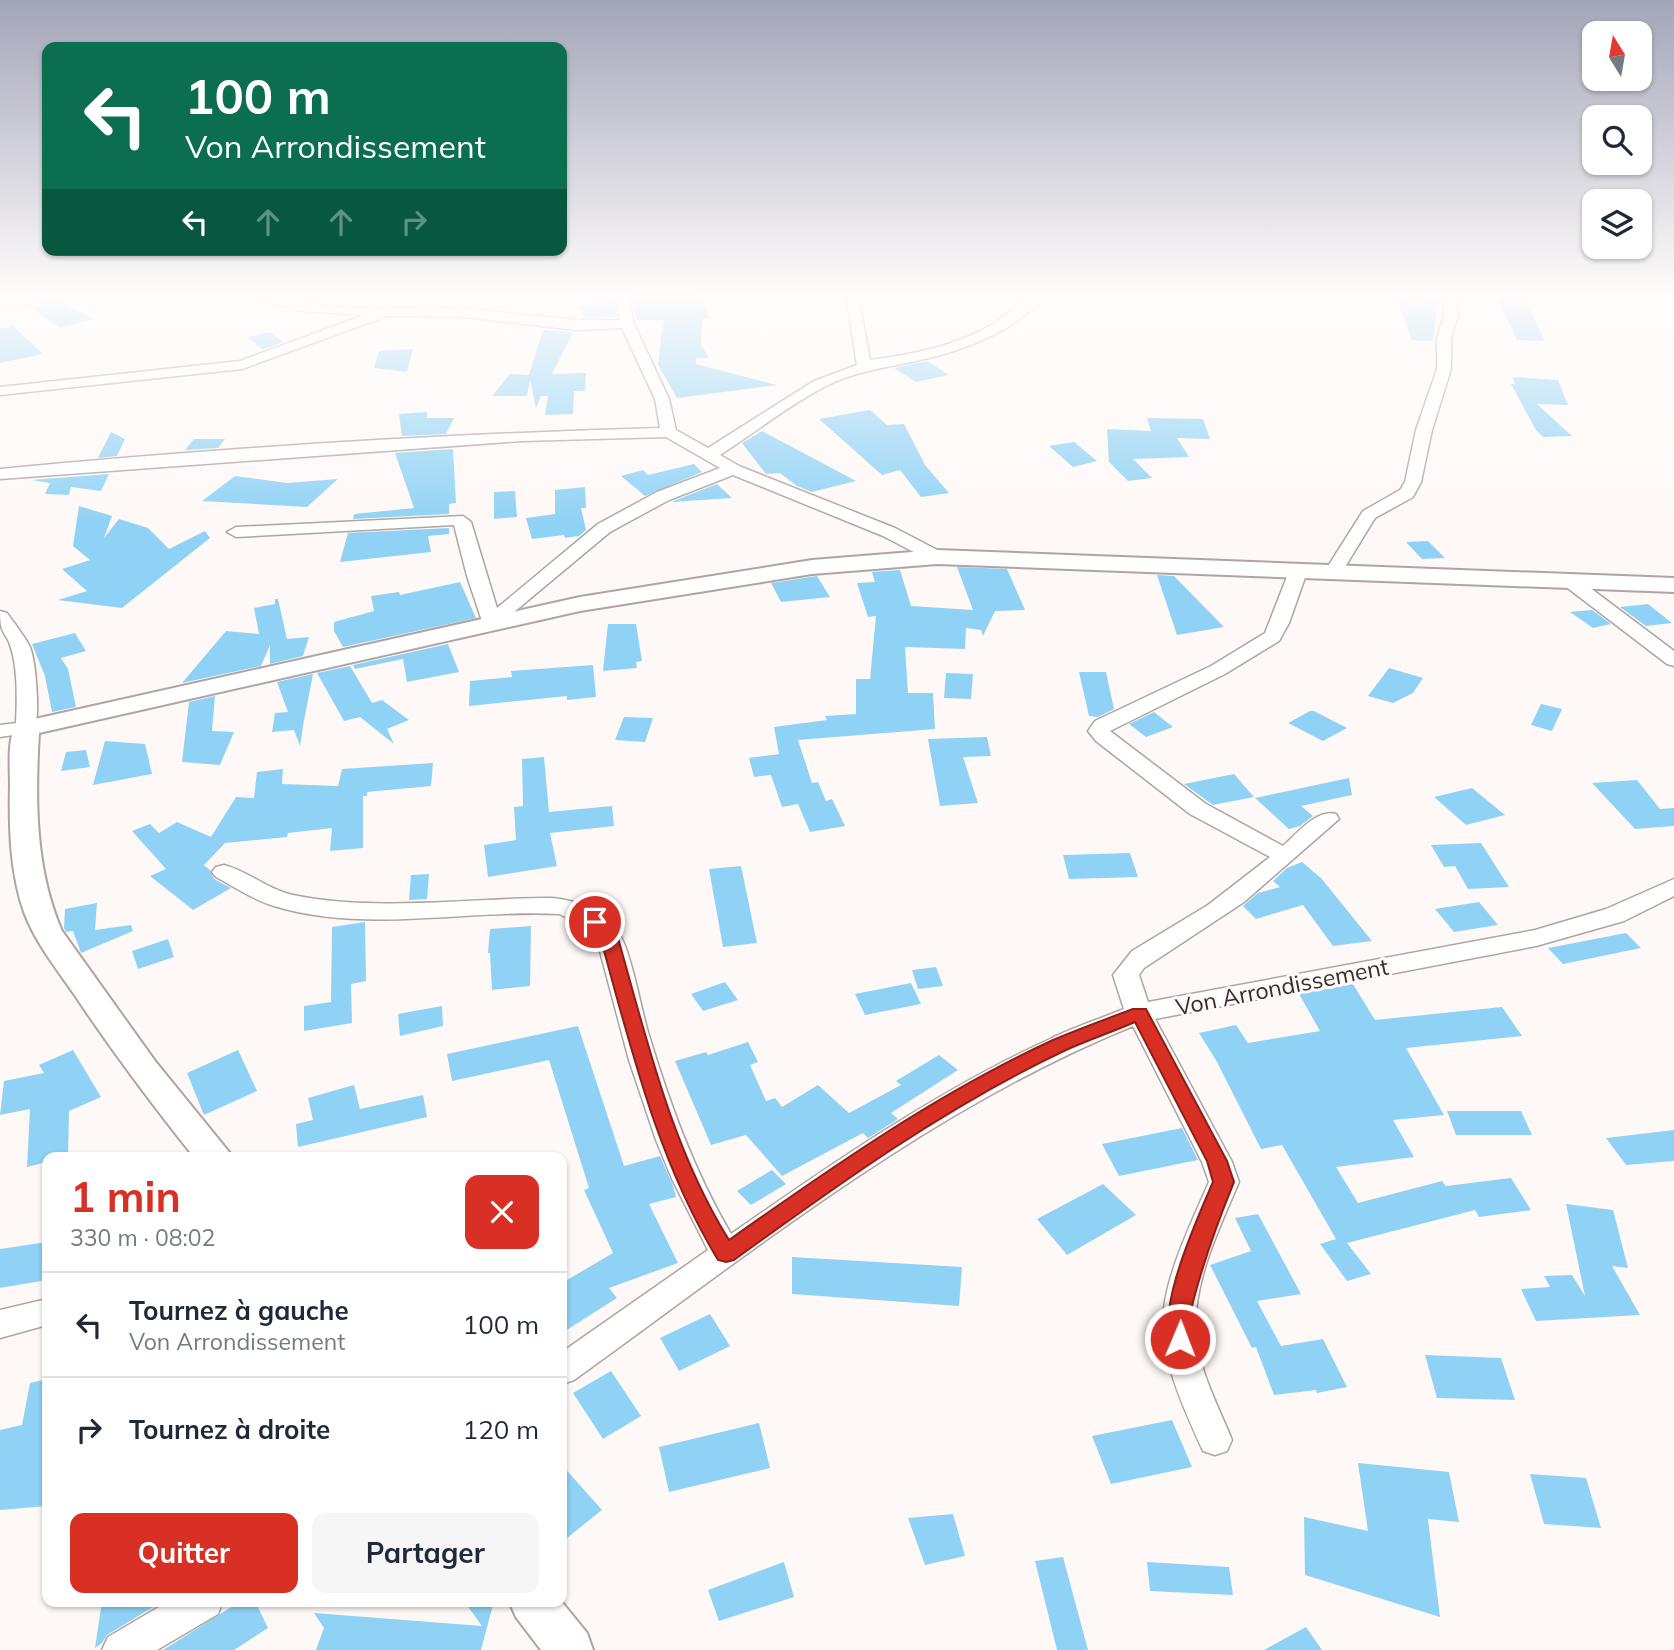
<!DOCTYPE html>
<html lang="fr">
<meta charset="utf-8">
<style>
:root{--surface:#fff;--page:#f6f6f7;--text:#1f2937;--muted:#747a83;--line:#e0e1e3;--accent:#d93025}
body{margin:0;font-family:Mulish,sans-serif;background:var(--page);color:var(--text);height:100vh;display:flex;flex-direction:column;font-size:26px;white-space:nowrap}
*{box-sizing:border-box;margin:0}
p{font-size:23px;color:var(--muted)}
.icon{flex:none;width:38px;height:38px;fill:none;stroke:currentColor;stroke-width:2;stroke-linecap:round;stroke-linejoin:round}
.map{position:relative;flex:1;overflow:hidden}
.side{position:absolute;left:42px;top:1152px;width:525px;height:455px;display:flex;flex-direction:column;background:var(--surface);border-radius:14px;box-shadow:0 2px 5px #0004}
.side>*{flex:none}
.guide{position:absolute;left:42px;top:42px;width:525px;height:214px;border-radius:14px;box-shadow:0 2px 5px #0004;background:#0b6e4f;color:#fff;overflow:hidden}
.needle{width:46px;rotate:349deg}
.fabs{position:absolute;left:1582px;top:21px;display:grid;gap:14px}
.fabs a{display:grid;place-items:center;width:70px;height:70px;border-radius:14px;background:var(--surface);box-shadow:0 2px 5px #0004;font-size:35px}
.pin{position:absolute;display:grid;place-items:center;width:60px;height:60px;color:#fff;margin:-30px;border:4px solid #fff;border-radius:50%;box-shadow:0 2px 7px #0007}
.me{position:absolute;width:77px;margin:-38px;rotate:1deg;stroke-linejoin:round;filter:drop-shadow(0 0 5px #0008)}
.turn{display:flex;align-items:center;gap:24px;height:147px;padding:0 28px;font-size:32px}
.turn .icon{width:91px;height:91px;stroke-width:2.5}
.turn b{display:block;font-size:49px;line-height:60px}
.lanes{display:flex;align-items:center;height:66px;padding:0 28px;background:#0003;justify-content:center;gap:35px;direction:ltr}
.lanes .off{opacity:.35}
.round{display:grid;place-items:center;flex:none;width:74px;height:74px;border-radius:14px;background:var(--page)}
.head{display:flex;align-items:center;justify-content:space-between;height:119px;padding:0 28px}
h1{font-size:42px;font-weight:700;line-height:52px;color:var(--accent)}
.action{display:flex;gap:14px;margin-top:auto;padding:14px 28px}
.action a{flex:1;height:80px;border-radius:14px;background:var(--accent);color:#fff;font-size:28px;font-weight:700;line-height:80px;text-align:center}
.action a+a{background:var(--page);color:var(--text)}
ul{padding:0;list-style:none}
li{display:flex;align-items:center;gap:21px;height:105px;padding:0 28px;border-top:2px solid var(--line)}
li div{flex:1}
li b{display:block;font-size:26px}
li em{font-style:normal}
.map>svg:first-child{display:block}
</style>
<div class="map">
<svg width="1674" height="1650" viewBox="0 0 1674 1650">
<rect width="100%" height="100%" fill="#fef9f7"/>
<!-- building -->
<path fill="#8fd2f5" d="M631,294H702L709,318L702,319L701,345L709,358H696V364L777,385L677,398L658,365L663,320H636Z
M60,301L94,319L60,328L31,308Z
M614,301L617,317H586L575,306Z
M1499,301L1526,302L1545,341L1517,340Z
M1398,302L1437,303L1433,341L1412,340Z
M13,326L43,354L0,363V329Z
M543,330L573,332L552,374L586,373L585,391H574L573,414L545,415L548,396H541L536,408L530,380L527,396H492L510,374L529,375Z
M270,332L283,342L263,350L248,337Z
M413,349L407,372L374,368L379,351Z
M927,361L949,375L916,382L894,368Z
M1513,377L1558,380L1568,405L1537,404L1572,436L1543,437L1536,430L1511,384H1515Z
M870,410L887,425L904,424L925,465L949,493L921,497L900,470L882,475L819,419Z
M427,412V418H454L446,434L402,436L399,414Z
M1147,418L1203,419L1210,439L1177,438L1189,457L1133,459L1152,478L1128,481L1109,462L1107,429L1151,431Z
M762,431L856,481L812,492L797,486L780,473L766,474L742,443Z
M111,432L125,439L117,456L98,458Z
M194,439H225L218,448L185,450Z
M1074,442L1097,461L1073,467L1049,446Z
M453,449L456,503L449,504V514L353,519L354,514L414,508L395,453Z
M694,464L702,472L645,496L621,476L643,470L648,475Z
M109,474L101,491L71,487L69,495L45,494L50,483L31,480Z
M235,476L287,483L338,479L307,507L202,501Z
M717,484L732,498L671,502Z
M585,487L586,508H581L586,530L579,536L565,538L564,535L532,539L526,518L555,514V490Z
M515,491L517,517L494,519V492Z
M79,506L112,516L104,538L119,519L148,528L169,549L205,531L210,538L122,608L58,600L87,591L62,569L90,560L73,546Z
M449,528V534L428,536L431,552L340,562L348,533Z
M1428,541L1445,558L1422,559L1406,542Z
M957,567L1007,569L1025,610L995,611L983,636L981,630L966,628L965,649L905,647L908,693H933L935,729L798,740L812,783L818,782L826,801L832,799L845,826L810,832L798,804L782,807L771,775L754,777L749,758L779,754L774,727L827,720L825,716L856,714V679H870L876,616L868,617L857,583L875,582L872,572L900,570L911,606L973,610Z
M1157,575L1174,576L1224,627L1177,635Z
M817,576L830,597L781,602L771,583Z
M460,582L476,618L343,647L334,631V622L374,611L371,596L399,592L400,595Z
M275,599H278L287,639L309,637L303,656L270,664V645L261,666L182,683L226,631L259,634L254,608L275,604Z
M1648,604L1672,623L1646,626L1620,607Z
M1592,610L1611,624L1593,628L1570,612Z
M608,624H636L642,661L636,662L637,668L603,671Z
M75,633L86,651L61,658L68,669L76,707L52,712L45,676L32,644Z
M448,644L459,672L407,682L403,659L355,669L353,665Z
M593,665L596,697L567,700V696L469,706L470,681L512,677L511,671Z
M350,666L372,703L382,700L409,720L387,729L394,744L360,717L344,721L317,673Z
M1389,668L1423,678L1413,693L1393,703L1368,696Z
M1079,672H1106L1114,709L1098,717L1089,716Z
M946,673L973,674L971,699L944,698Z
M313,674L303,726L300,746L294,730L272,732L275,713L288,712L277,682Z
M215,696L212,731L234,732L220,765L182,762L189,702Z
M1541,704L1562,709L1552,731L1531,725Z
M1310,711H1314L1347,728L1323,741L1288,723Z
M1154,712L1173,727L1146,737L1129,724Z
M624,717L653,718L645,742L615,740Z
M987,737L991,756L963,757L978,803L940,806L928,739Z
M105,741L145,744L152,774L93,785Z
M86,750L90,767L61,771L66,752Z
M544,757L549,812L612,806L614,826L550,833L557,866L488,877L484,845L516,840L514,807L523,806L522,759Z
M433,763L431,786L367,792V796H363V848L330,851L332,828L288,833L287,837L225,843L204,865L210,870L214,879L231,888L193,910L150,876L166,869L132,831L150,824L159,833L177,822L211,837L236,797L254,798L257,772L283,769L282,784L338,786L342,769Z
M1234,774L1254,797L1213,805L1184,784Z
M1349,778L1352,795L1301,806L1313,816L1300,826L1289,829L1255,798Z
M1637,780L1660,809L1674,808V826L1635,829L1592,783Z
M1472,788L1505,815L1466,825L1434,797Z
M1481,843L1509,887L1468,889L1455,866L1444,867L1431,845Z
M1130,853L1138,877L1069,879L1063,855Z
M1302,862L1321,878L1372,941L1333,946L1303,905L1256,919L1243,906L1258,893L1280,887L1273,881L1287,868Z
M741,866L757,943L723,947L709,869Z
M429,874L427,899L409,900L411,875Z
M1479,902L1498,925L1454,932L1435,909Z
M97,903L95,930L131,925L133,931L81,953L73,931L66,932L64,928L65,909Z
M365,922L366,981L351,984L352,1023L304,1031V1006L331,1002L332,927Z
M531,926L530,986L492,990L490,953H488L490,929Z
M1626,933L1641,948L1563,964L1548,948Z
M168,939L174,957L138,969L132,951Z
M936,967L943,986L918,989L912,970Z
M725,982L738,1000L703,1011L691,994Z
M911,983L921,1004L865,1015L855,994Z
M1353,984L1375,1020L1502,1007L1522,1036L1406,1048L1444,1115L1393,1120L1414,1157L1336,1167L1358,1203L1442,1181L1446,1186L1511,1178L1531,1210L1479,1217L1475,1210L1347,1243L1371,1274L1347,1281L1320,1244L1336,1239L1282,1145L1261,1149L1217,1062L1199,1033L1236,1025L1248,1043L1320,1031L1299,994Z
M442,1006L443,1026L400,1036L398,1014Z
M578,1026L624,1166L660,1156L673,1186L676,1197L649,1204L678,1263L609,1288L617,1298L562,1333V1283L613,1253L584,1190L589,1188L549,1060L452,1081L447,1054Z
M748,1042L758,1062L750,1065L766,1101L775,1098L782,1107L818,1085L849,1113L901,1085L896,1081L939,1055L958,1070L891,1113L898,1119L868,1138L863,1133L782,1176L746,1135L711,1145L675,1061L706,1052L708,1055Z
M73,1050L101,1097L69,1111L68,1157H47V1162L27,1167L30,1109L0,1115L4,1081L44,1073L39,1065Z
M238,1050L257,1091L204,1115L187,1073Z
M354,1085L360,1109L423,1095L427,1117L298,1147L296,1124L313,1120L308,1098Z
M1447,1111H1521L1532,1135H1456Z
M1182,1128L1198,1160L1119,1176L1102,1144Z
M1674,1130V1161L1626,1165L1606,1138Z
M772,1170L786,1184L751,1205L737,1191Z
M1103,1184L1136,1215L1067,1255L1037,1219Z
M1566,1204L1613,1210L1628,1268L1612,1266L1640,1315L1536,1321L1521,1289L1550,1287L1544,1276L1572,1275L1585,1296Z
M1258,1214L1301,1294L1257,1301L1281,1346L1323,1339L1347,1387L1317,1393L1316,1390L1274,1395L1256,1347L1252,1348L1210,1265L1251,1251L1235,1218Z
M47,1242V1280L0,1288V1249Z
M792,1257L962,1267L959,1306L792,1294Z
M710,1314L730,1346L679,1371L660,1338Z
M1425,1355L1501,1358L1515,1400L1437,1398Z
M611,1371L641,1416L603,1439L573,1393Z
M47,1379V1506L0,1510V1430L22,1425L30,1383Z
M1172,1420L1192,1467L1111,1484L1092,1436Z
M759,1423L770,1468L669,1492L659,1447Z
M1358,1463L1449,1472L1459,1522L1428,1519L1440,1617L1305,1575L1304,1517L1368,1531Z
M562,1465L602,1510L562,1542Z
M1530,1474L1586,1478L1601,1528L1544,1524Z
M953,1514L965,1556L925,1565L908,1518Z
M1063,1557L1088,1650H1057L1035,1561Z
M784,1562L794,1597L719,1621L708,1590Z
M1147,1562L1229,1567L1233,1595L1150,1591Z
M102,1601H163L107,1635L102,1643L95,1648Z
M241,1601H255L268,1628L234,1650H163Z
M464,1601H494L481,1650H316L324,1628L314,1613L482,1626Z
M1306,1627L1322,1650H1264Z"/>
<g fill="none" stroke-linecap="round" stroke-linejoin="round">
<!-- minor casing -->
<g stroke="#afa4a0" stroke-width="3">
<path id="minor" d="M42,294H71L65,298L0,308V300Z
M244,294C276,294 306,304 338,307C381,310 424,306 466,309C520,313 565,322 620,320L616,294H628L634,324L669,399L676,430L708,448L814,381L857,365L846,294H858L870,360C914,354 958,346 996,322C1013,311 1027,293 1047,294C1015,332 963,351 916,361C883,368 853,372 824,387C788,406 754,433 720,455L739,466L895,528L943,553L946,557L943,561H931L883,536L733,475L669,500L610,532L502,622L500,628L493,630L483,624L467,576L454,525L236,537L227,532L236,527L463,516L471,522L497,608L598,524L657,492L720,468L666,437L522,441L0,479V469C219,448 440,434 660,428L655,399L622,328L576,330L465,317L387,316L242,369L0,395V387L240,361L364,315L302,311L245,297Z
M1358,294H1448L1457,300L1458,316L1451,338V369L1432,430L1421,482L1413,497L1375,518L1340,575L1334,576L1325,571L1363,511L1400,490L1405,482L1416,430L1437,369V338L1444,316V302L1440,300L1364,298Z
M1299,564L1308,569L1289,623L1279,641L1225,674L1110,731L1206,804L1283,846C1298,833 1316,809 1336,814L1339,819L1244,902L1144,968L1139,975L1148,1002L1535,930L1606,909L1674,879V896L1624,921L1536,946L1155,1019L1232,1162L1239,1182C1219,1229 1191,1285 1196,1338C1200,1372 1219,1408 1232,1440L1227,1451L1215,1455L1203,1451C1184,1409 1158,1355 1164,1308C1169,1268 1193,1219 1209,1182L1202,1162L1133,1026C927,1110 752,1252 574,1380L562,1384V1352L708,1250L672,1179L656,1140L629,1060L597,940L579,923L559,914C465,909 365,934 274,906C253,900 235,887 216,877L212,872L216,867L224,865C248,871 268,890 293,895C373,912 469,898 552,898C578,900 605,912 620,935C631,953 641,1008 648,1032C669,1102 694,1171 731,1234C833,1163 937,1091 1050,1039C1074,1027 1100,1019 1124,1009L1113,975L1132,951L1208,905L1270,857L1190,814L1096,741L1088,731L1095,721L1211,666L1265,633L1290,569Z
M1571,577L1577,578L1674,651V666L1667,664L1565,586L1562,582L1565,578Z
M0,611L7,613C14,623 23,634 29,645C36,658 41,721 33,732L0,737V725L16,723C17,700 18,670 11,648C6,630 0,637 0,611Z
M47,1299V1325L0,1338V1310Z
M169,1601H223L218,1614L157,1650H102L108,1637Z"/>
</g>
<!-- tertiary casing -->
<g stroke="#afa4a0" stroke-width="4">
<path id="tertiary" d="M937,550L1674,578V592L937,564L812,574L580,611L39,733C35,800 35,869 62,931L155,1061L233,1157H194C151,1103 112,1051 74,994C56,968 35,942 24,912C10,872 9,827 10,785C10,768 7,737 17,723L580,597L812,560Z
M509,1601H561L587,1633L593,1650H541L516,1617Z"/>
</g>
<!-- minor -->
<use href="#minor" fill="#fff" fill-rule="evenodd"/>
<!-- tertiary -->
<use href="#tertiary" fill="#fff" fill-rule="evenodd"/>
</g>
<!-- sky -->
<linearGradient id="sky" x2="0" y2="1"><stop stop-color="#a3a5b9"/><stop offset="0.56" stop-color="#fffcfb"/><stop offset="1" stop-color="#fffcfb" stop-opacity="0"/></linearGradient>
<rect width="1674" height="525" fill="url(#sky)"/>
<!-- route -->
<path fill="#d93025" stroke="#8d1f18" stroke-width="2" d="M595,916L601,918L618,938C647,1040 672,1149 729,1240C832,1167 938,1093 1053,1040C1079,1029 1106,1019 1133,1009H1146L1227,1161L1234,1182C1218,1221 1204,1260 1193,1302C1189,1316 1195,1332 1188,1345L1180,1348L1172,1345C1155,1310 1198,1217 1213,1182L1207,1161L1135,1022C1112,1032 1088,1040 1066,1050C947,1106 839,1184 734,1260L726,1262L718,1260C657,1159 632,1051 601,940L587,922Z"/>
<g text-anchor="middle" stroke-width="6" stroke-linejoin="round" paint-order="stroke">
<!-- near-street labels -->
<g font-size="23" fill="#34302e" stroke="#fef9f7">
<text transform="translate(1282 987) rotate(-11)" y="8">Von Arrondissement</text>
</g>
</g>
</svg>
<div class="fabs">
<a><svg class="needle" viewBox="-14 -14 28 28"><path d="M0-13l5 13h-10z" fill="#e53935"/><path d="M0 13l5-13h-10z" fill="#747a83"/></svg></a>
<a><svg class="icon" aria-label="search" viewBox="0 0 24 24"><circle cx="10" cy="10" r="6"/><path d="M15 15l6 6"/></svg></a>
<a><svg class="icon" aria-label="layers" viewBox="0 0 24 24"><path d="M12 4l9 5-9 5-9-5zM3 14l9 5 9-5"/></svg></a>
</div>
<div class="pin" style="left:595px;top:922px;background:#d93025"><svg class="icon" aria-label="arrive" viewBox="0 0 24 24"><path d="M6 21V4h12l-3 4 3 4H6"/></svg></div>
<svg class="me" style="left:1180px;top:1339px" viewBox="-20 -20 40 40"><circle r="17" fill="#d93025" stroke="#fff" stroke-width="3"/><path d="M0-11L8 9 0 5-8 9z" fill="#fff"/></svg>
<div class="guide">
<div class="turn"><svg class="icon" aria-label="left" viewBox="0 0 24 24"><path d="M17 20v-9H6M10 6l-5 5 5 5"/></svg><div><b>100 m</b>Von Arrondissement</div></div>
<div class="lanes"><svg class="icon" aria-label="left" viewBox="0 0 24 24"><path d="M17 20v-9H6M10 6l-5 5 5 5"/></svg><svg class="icon off" aria-label="ahead" viewBox="0 0 24 24"><path d="M12 20V5M6 11l6-6 6 6"/></svg><svg class="icon off" aria-label="ahead" viewBox="0 0 24 24"><path d="M12 20V5M6 11l6-6 6 6"/></svg><svg class="icon off" aria-label="right" viewBox="0 0 24 24"><path d="M7 20v-9h11M14 6l5 5-5 5"/></svg></div>
</div>
<section class="side">
<div class="head"><div><h1>1 min</h1><p>330 m · 08:02</p></div><a class="round" style="background:#d93025;color:#fff"><svg class="icon" aria-label="close" viewBox="0 0 24 24"><path d="M6 6l12 12M18 6L6 18"/></svg></a></div>
<ul>
<li><svg class="icon" aria-label="left" viewBox="0 0 24 24"><path d="M17 20v-9H6M10 6l-5 5 5 5"/></svg><div><b>Tournez à gauche</b><p>Von Arrondissement</p></div><em>100 m</em></li>
<li><svg class="icon" aria-label="right" viewBox="0 0 24 24"><path d="M7 20v-9h11M14 6l5 5-5 5"/></svg><div><b>Tournez à droite</b></div><em>120 m</em></li>
</ul>
<div class="action"><a>Quitter</a><a>Partager</a></div>
</section>
</div>
